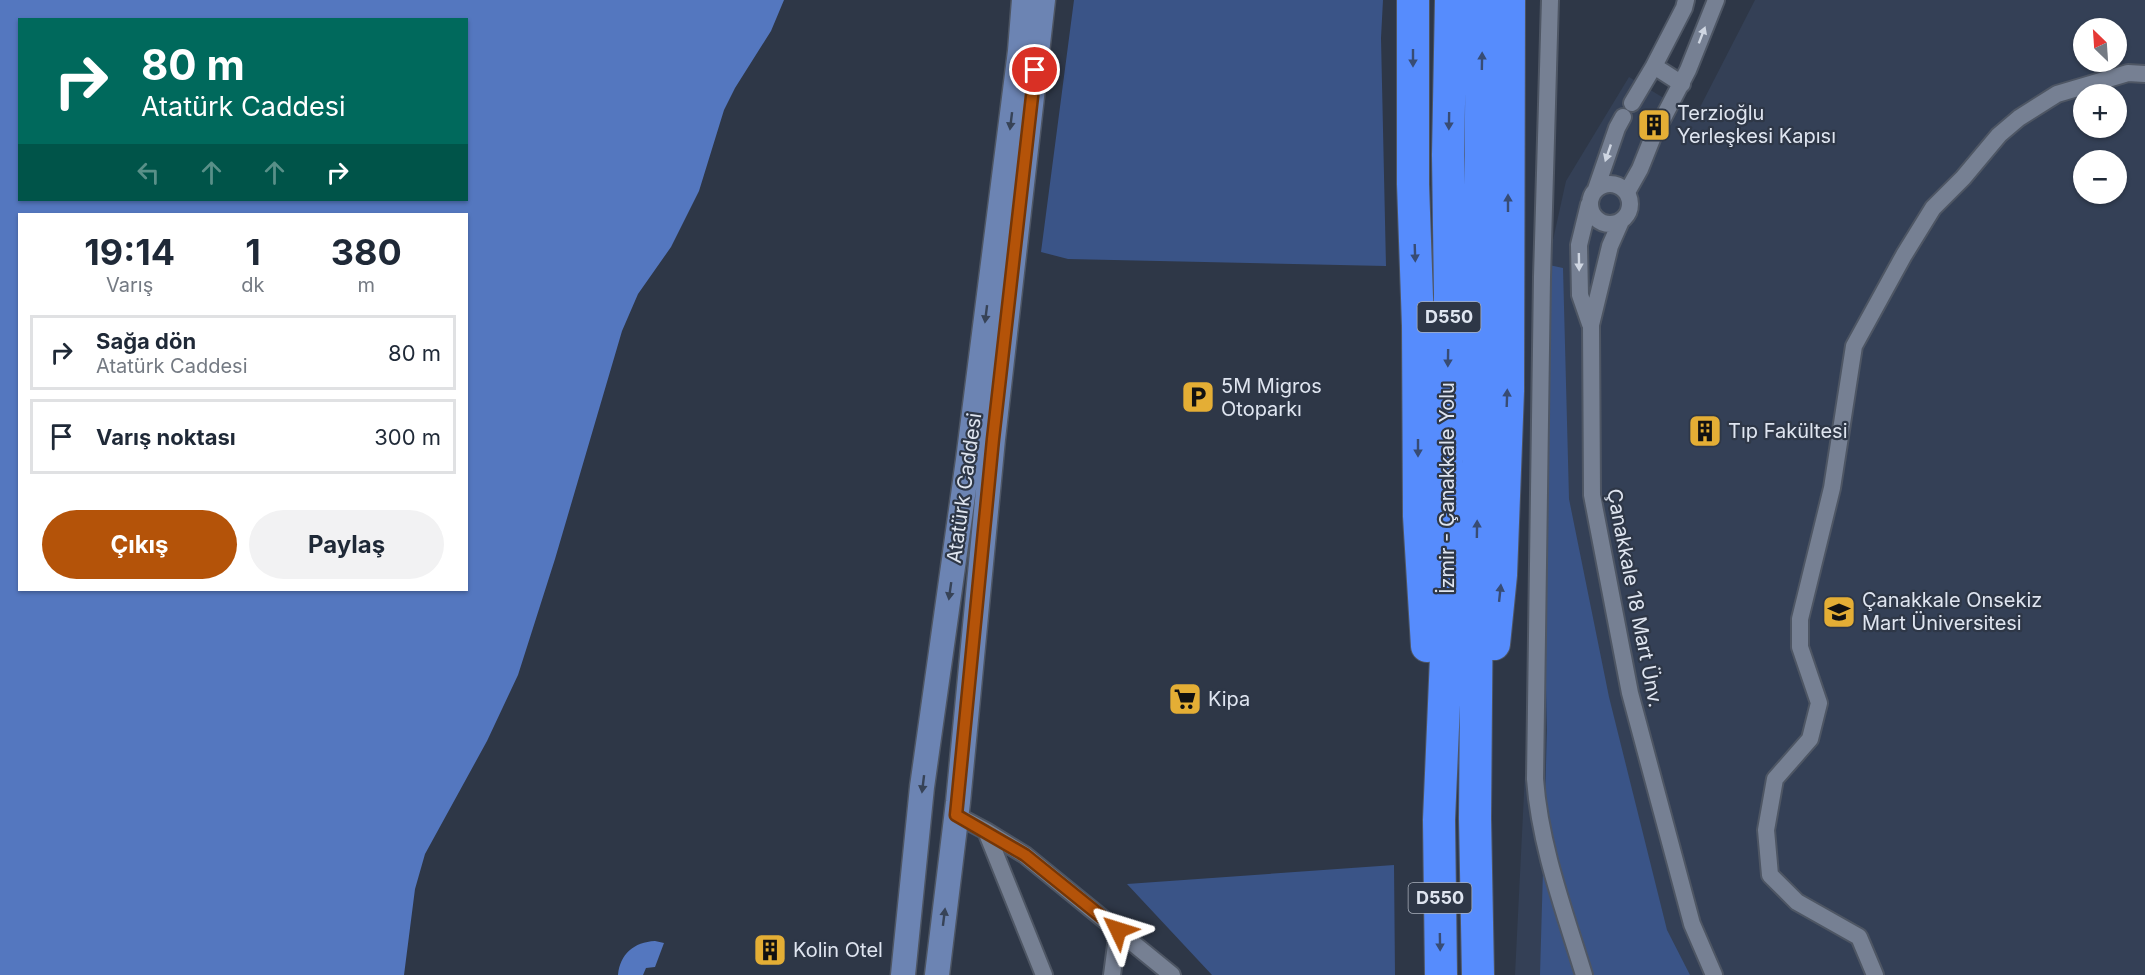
<!DOCTYPE html>
<html lang="tr">
<meta charset="utf-8">
<style>
:root{--surface:#fff;--page:#f2f2f3;--text:#1f2937;--muted:#747a83;--line:#e0e1e3;--accent:#b45309}
body{margin:0;font-family:Inter,sans-serif;background:var(--page);color:var(--text);height:100vh;display:flex;flex-direction:column;font-size:22px;white-space:nowrap}
*{box-sizing:border-box;margin:0}
p{font-size:20px;color:var(--muted)}
.icon{flex:none;width:33px;height:33px;fill:none;stroke:currentColor;stroke-width:2;stroke-linecap:round;stroke-linejoin:round}
.map{position:relative;flex:1;overflow:hidden}
.panel{position:absolute;left:18px;top:213px;width:450px;height:378px;display:flex;flex-direction:column;background:var(--surface);border-radius:0px;box-shadow:0 2px 4px #0004}
.panel>*{flex:none}
.banner{position:absolute;left:18px;top:18px;width:450px;height:183px;border-radius:0px;box-shadow:0 2px 4px #0004;background:#00695c;color:#fff;overflow:hidden}
.needle{width:39px;rotate:335deg}
.fabs{position:absolute;left:2073px;top:18px;display:grid;gap:12px}
.fabs a{display:grid;place-items:center;width:54px;height:54px;border-radius:50%;background:var(--surface);box-shadow:0 2px 4px #0004;font-size:30px}
.pin{position:absolute;display:grid;place-items:center;width:51px;height:51px;color:#fff;margin:-26px;border:3px solid #fff;border-radius:50%;box-shadow:0 2px 6px #0007}
.me{position:absolute;width:66px;margin:-33px;rotate:311deg;stroke-linejoin:round;filter:drop-shadow(0 0 4px #0008)}
.turn{display:flex;align-items:center;gap:21px;height:126px;padding:0 24px;font-size:27px}
.turn .icon{width:78px;height:78px;stroke-width:2.5}
.turn b{display:block;font-size:42px;line-height:51px}
.lanes{display:flex;align-items:center;height:57px;padding:0 24px;background:#0003;justify-content:center;gap:30px;direction:ltr}
.lanes .off{opacity:.35}
.eta{display:flex;justify-content:space-evenly;align-items:center;height:102px;text-align:center}
.eta b{font-size:36px;font-weight:700;line-height:42px}
.cta{display:flex;gap:12px;margin-top:auto;padding:12px 24px}
.cta a{flex:1;height:69px;border-radius:36px;background:var(--accent);color:#fff;font-size:24px;font-weight:700;line-height:69px;text-align:center}
.cta a+a{background:var(--page);color:var(--text)}
ul{padding:0;list-style:none}
li{display:flex;align-items:center;gap:18px;height:75px;margin:0 12px 9px;padding:0 12px;border:3px solid var(--line);border-radius:0px}
li div{flex:1}
li b{display:block;font-size:22px}
li em{font-style:normal}
.map>svg:first-child{display:block}
</style>
<div class="map">
<svg width="2145" height="975" viewBox="0 0 2145 975">
<rect width="100%" height="100%" fill="#2e3747"/>
<!-- built -->
<path fill="#344056" fill-rule="evenodd" d="M1755,0H2145V975H1515L1551,249L1566,181L1629,77L1695,117ZM2084,28H2116V62H2084ZM2084,94H2116V128H2084ZM2084,160H2116V194H2084Z"/>
<!-- green -->
<path fill="#3a5487" d="M1074,0H1383L1381,38L1386,266L1068,259L1041,252Z
M1549,265L1563,268L1569,499L1609,697L1667,930L1690,975H1540L1547,730L1541,489Z
M1394,865L1395,975H1212L1127,884Z"/>
<!-- water -->
<path fill="#5477bf" fill-rule="evenodd" d="M0,0H784L771,31L735,88L724,110L699,191L671,247L638,294L622,331L555,559L518,675L487,741L425,854L415,889L404,975H0ZM20,20H466V200H20ZM20,214H466V590H20Z
M655,941L664,943L655,967L646,968L643,975H618C620,954 634,942 655,941Z"/>
<g fill="none" stroke-linecap="round" stroke-linejoin="round">
<!-- street casing -->
<g stroke="#4e5664" stroke-width="20">
<path id="street" d="M1550,0L1542,277L1535,779C1540,846 1564,910 1584,975
M1654,66L1682,84
M1632,103L1654,66L1684,8L1686,0
M1662,120L1688,70L1716,0
M1590 204a20 20 0 1 1 40 0a20 20 0 1 1-40 0Z
M1596,189L1617,128L1623,117
M1627,192L1640,169L1654,134
M1589,204L1579,245L1580,295L1590,324
M1621,221L1610,246L1591,325L1592,495L1630,693L1692,924L1714,975
M956,815L986,831L1044,975
M986,831L1025,855L1172,975
M1112,975L1118,930
M1875,975L1859,937L1797,902L1770,875L1766,830L1775,779L1810,739L1819,703L1800,647V619L1832,488L1854,346L1904,255L1933,208L1963,178L1999,135L2019,118L2057,94L2128,73L2145,74"/>
</g>
<!-- secondary casing -->
<g stroke="#4e5664" stroke-width="27">
<path id="secondary" d="M903,975L922,787L968,460L1020,51L1024,0
M937,975L958,802L993,439L1043,0"/>
</g>
<!-- highway casing -->
<g stroke="#4e5664" stroke-width="34">
<path id="highway" d="M1413,0V184L1418,326L1419,516L1427,646
M1494,644L1501,575L1508,391L1509,0
M1441,975L1439,820L1447,634L1446,461L1450,294L1448,155L1451,0
M1478,975L1475,818L1482,0"/>
</g>
<!-- street -->
<use href="#street" stroke="#768093" stroke-width="16"/>
<!-- secondary -->
<use href="#secondary" stroke="#6c84b3" stroke-width="24"/>
<!-- highway -->
<use href="#highway" stroke="#568cfd" stroke-width="32"/>
</g>
<!-- one-way arrows -->
<defs><path id="oneway-solid" d="M-6-.8H1V-3.2L6.5 0L1 3.2V.8H-6Z" transform="scale(1.5)"/></defs>
<g fill="#cfd6e2">
<use href="#oneway-solid" transform="translate(1702 35) rotate(-69)"/>
<use href="#oneway-solid" transform="translate(1608 153) rotate(109)"/>
<use href="#oneway-solid" transform="translate(1579 262) rotate(89)"/>
</g>
<g fill="#384c74">
<use href="#oneway-solid" transform="translate(1413 58) rotate(90)"/>
<use href="#oneway-solid" transform="translate(1482 61) rotate(-89)"/>
<use href="#oneway-solid" transform="translate(1449 121) rotate(91)"/>
<use href="#oneway-solid" transform="translate(1508 203) rotate(-90)"/>
<use href="#oneway-solid" transform="translate(1415 253) rotate(88)"/>
<use href="#oneway-solid" transform="translate(1448 358) rotate(91)"/>
<use href="#oneway-solid" transform="translate(1507 398) rotate(-88)"/>
<use href="#oneway-solid" transform="translate(1418 448) rotate(90)"/>
<use href="#oneway-solid" transform="translate(1477 529) rotate(-89)"/>
<use href="#oneway-solid" transform="translate(1500 593) rotate(-84)"/>
<use href="#oneway-solid" transform="translate(1440 942) rotate(89)"/>
</g>
<g fill="#374357">
<use href="#oneway-solid" transform="translate(1011 121) rotate(97)"/>
<use href="#oneway-solid" transform="translate(986 314) rotate(97)"/>
<use href="#oneway-solid" transform="translate(950 591) rotate(98)"/>
<use href="#oneway-solid" transform="translate(923 784) rotate(97)"/>
<use href="#oneway-solid" transform="translate(944 917) rotate(-83)"/>
</g>
<g fill="none" stroke-linecap="round" stroke-linejoin="round">
<!-- route casing -->
<g stroke="#753606" stroke-width="15">
<path id="route" d="M1035,70L993,439L956,815L1025,855L1118,930"/>
</g>
<!-- route -->
<use href="#route" stroke="#b45309" stroke-width="10"/>
</g>
<!-- icons -->
<defs>
<g id="building-square" transform="scale(1.725)"><rect x="-9" y="-9" width="18" height="18" rx="4" fill="#e4ae35" stroke="#2e3747"/><path d="M-4-6H4V6H1V3H-1V6H-4ZM-2.5-4.3h1.7v1.8h-1.7ZM.8-4.3h1.7v1.8H.8ZM-2.5-1h1.7V.8h-1.7ZM.8-1h1.7V.8H.8Z" fill="#111"/></g>
<g id="parking-square" transform="scale(1.725)"><rect x="-9" y="-9" width="18" height="18" rx="4" fill="#e4ae35" stroke="#2e3747"/><path d="M-3.5-5.5H1a3.5 3.5 0 0 1 0 7H-1V5.5H-3.5ZM-1-3.4V-.6H.8a1.4 1.4 0 0 0 0-2.8Z" fill="#111"/></g>
<g id="university-square" transform="scale(1.725)"><rect x="-9" y="-9" width="18" height="18" rx="4" fill="#e4ae35" stroke="#2e3747"/><path d="M0-5L7-2L0 1L-7-2ZM-4 1L0 2.5L4 1V4Q0 6-4 4Z" fill="#111"/></g>
<g id="supermarket-square" transform="scale(1.725)"><rect x="-9" y="-9" width="18" height="18" rx="4" fill="#e4ae35" stroke="#2e3747"/><path d="M-6-5.5h2.5l.6 2H6L4.5 2H-2.5L-4.4-4H-6ZM-1.5 3.2a1.3 1.3 0 1 0 .1 0ZM3 3.2a1.3 1.3 0 1 0 .1 0Z" fill="#111"/></g>
</defs>
<g fill-rule="evenodd">
<use href="#building-square" x="1654" y="125"/>
<use href="#parking-square" x="1198" y="397"/>
<use href="#building-square" x="1705" y="431"/>
<use href="#university-square" x="1839" y="612"/>
<use href="#supermarket-square" x="1185" y="699"/>
<use href="#building-square" x="770" y="950"/>
</g>
<g text-anchor="middle" stroke-width="4.5" stroke-linejoin="round" paint-order="stroke">
<!-- shield labels -->
<g fill="#2e3747" stroke="#aab1bd" stroke-width="1.5">
<rect x="1417.5" y="302" width="63" height="30" rx="4.5"/>
<rect x="1408.5" y="883" width="63" height="30" rx="4.5"/>
</g>
<g font-size="18" font-weight="bold" fill="#dfe5f0">
<text x="1449" y="323">D550</text>
<text x="1440" y="904">D550</text>
</g>
<!-- poi labels -->
<g font-size="20" fill="#dfe5f0" stroke="#2e3747" text-anchor="start">
<text x="1677" y="120">Terzioğlu<tspan x="1677" dy="23">Yerleşkesi Kapısı</tspan></text>
<text x="1221" y="393">5M Migros<tspan x="1221" dy="23">Otoparkı</tspan></text>
<text x="1728" y="438">Tıp Fakültesi</text>
<text x="1862" y="607">Çanakkale Onsekiz<tspan x="1862" dy="23">Mart Üniversitesi</tspan></text>
<text x="1208" y="706">Kipa</text>
<text x="793" y="957">Kolin Otel</text>
</g>
<!-- street labels -->
<g font-size="20" fill="#dfe5f0" stroke="#2e3747">
<text transform="translate(964 488) rotate(-82)" y="7">Atatürk Caddesi</text>
<text transform="translate(1447 488) rotate(-90)" y="7">İzmir - Çanakkale Yolu</text>
<text transform="translate(1635 598) rotate(79)" y="7">Çanakkale 18 Mart Ünv.</text>
</g>
</g>
</svg>
<div class="fabs">
<a><svg class="needle" viewBox="-14 -14 28 28"><path d="M0-13l5 13h-10z" fill="#e53935"/><path d="M0 13l5-13h-10z" fill="#747a83"/></svg></a>
<a>+</a>
<a>−</a>
</div>
<div class="pin" style="left:1035px;top:70px;background:#d93025"><svg class="icon" aria-label="arrive" viewBox="0 0 24 24"><path d="M6 21V4h12l-3 4 3 4H6"/></svg></div>
<svg class="me" style="left:1118px;top:930px" viewBox="-20 -20 40 40"><path d="M0-17L14 15 0 8-14 15z" fill="#b45309" stroke="#fff" stroke-width="4"/></svg>
<div class="banner">
<div class="turn"><svg class="icon" aria-label="right" viewBox="0 0 24 24"><path d="M7 20v-9h11M14 6l5 5-5 5"/></svg><div><b>80 m</b>Atatürk Caddesi</div></div>
<div class="lanes"><svg class="icon off" aria-label="left" viewBox="0 0 24 24"><path d="M17 20v-9H6M10 6l-5 5 5 5"/></svg><svg class="icon off" aria-label="ahead" viewBox="0 0 24 24"><path d="M12 20V5M6 11l6-6 6 6"/></svg><svg class="icon off" aria-label="ahead" viewBox="0 0 24 24"><path d="M12 20V5M6 11l6-6 6 6"/></svg><svg class="icon" aria-label="right" viewBox="0 0 24 24"><path d="M7 20v-9h11M14 6l5 5-5 5"/></svg></div>
</div>
<section class="panel">
<div class="eta">
<div><b>19:14</b><p>Varış</p></div>
<div><b>1</b><p>dk</p></div>
<div><b>380</b><p>m</p></div>
</div>
<ul>
<li><svg class="icon" aria-label="right" viewBox="0 0 24 24"><path d="M7 20v-9h11M14 6l5 5-5 5"/></svg><div><b>Sağa dön</b><p>Atatürk Caddesi</p></div><em>80 m</em></li>
<li><svg class="icon" aria-label="arrive" viewBox="0 0 24 24"><path d="M6 21V4h12l-3 4 3 4H6"/></svg><div><b>Varış noktası</b></div><em>300 m</em></li>
</ul>
<div class="cta"><a>Çıkış</a><a>Paylaş</a></div>
</section>
</div>
